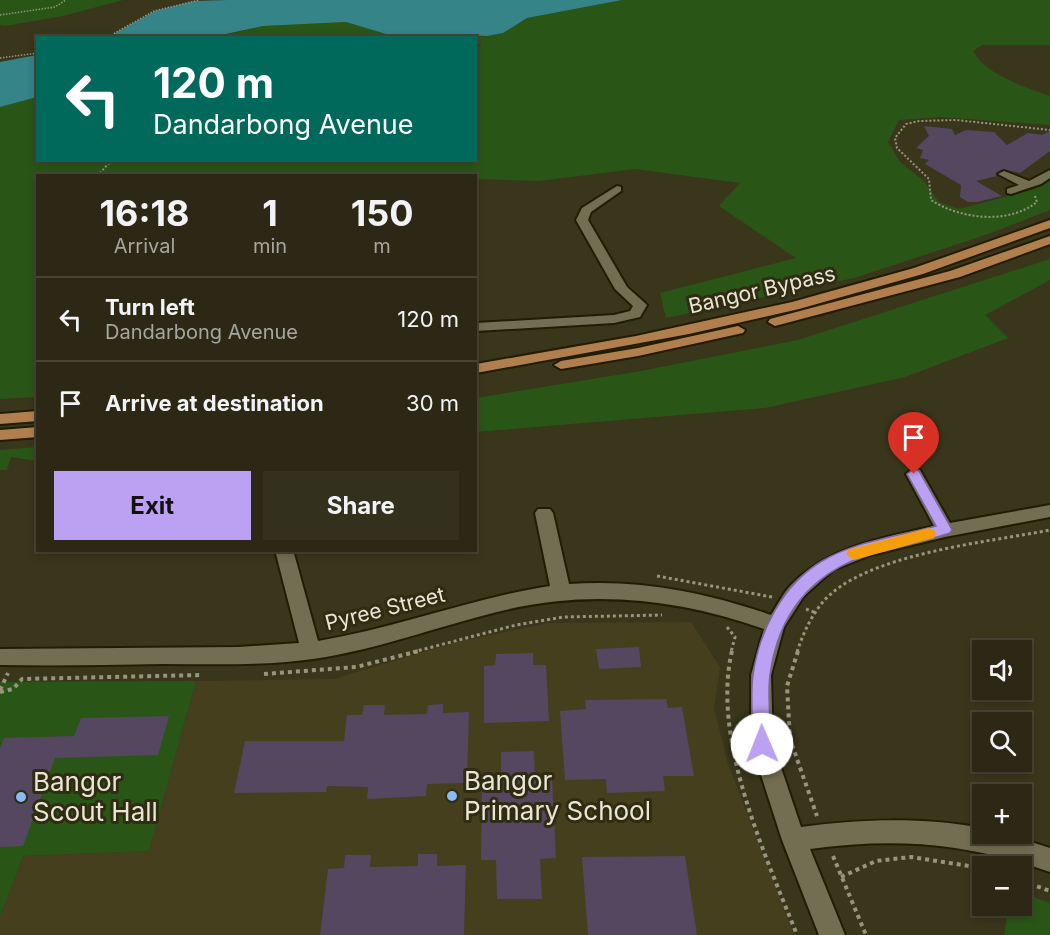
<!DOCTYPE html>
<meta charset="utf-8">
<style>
:root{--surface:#2c2815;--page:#34301e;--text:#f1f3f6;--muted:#a6a6a0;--line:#484434;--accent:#bca0f2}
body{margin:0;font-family:Inter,sans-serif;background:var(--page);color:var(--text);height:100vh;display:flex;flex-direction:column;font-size:22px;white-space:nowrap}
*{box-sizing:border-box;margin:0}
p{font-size:20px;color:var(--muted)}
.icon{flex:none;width:33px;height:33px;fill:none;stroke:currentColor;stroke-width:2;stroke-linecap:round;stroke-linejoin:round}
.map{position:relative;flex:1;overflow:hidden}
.sheet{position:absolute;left:36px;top:174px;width:441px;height:378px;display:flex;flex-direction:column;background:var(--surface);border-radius:0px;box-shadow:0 3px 9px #0003,0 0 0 2px var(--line)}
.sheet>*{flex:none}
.banner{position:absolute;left:36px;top:36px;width:441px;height:126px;border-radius:0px;box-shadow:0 3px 9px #0003,0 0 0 2px var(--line);background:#00695c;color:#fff;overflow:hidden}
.buttons{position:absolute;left:972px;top:640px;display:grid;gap:12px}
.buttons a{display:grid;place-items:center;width:60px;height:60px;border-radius:0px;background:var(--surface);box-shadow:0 3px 9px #0003,0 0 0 2px var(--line);font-size:30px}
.pin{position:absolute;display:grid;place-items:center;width:51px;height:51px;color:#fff;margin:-62px -26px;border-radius:50% 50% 50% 0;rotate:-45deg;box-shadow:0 0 6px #0007}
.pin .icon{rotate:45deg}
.me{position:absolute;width:66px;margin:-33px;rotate:359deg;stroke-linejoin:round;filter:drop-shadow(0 0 4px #0008)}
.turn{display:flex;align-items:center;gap:21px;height:126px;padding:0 18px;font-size:27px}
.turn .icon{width:78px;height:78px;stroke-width:2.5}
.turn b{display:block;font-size:42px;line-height:51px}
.eta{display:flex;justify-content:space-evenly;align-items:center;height:102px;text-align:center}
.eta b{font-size:36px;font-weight:700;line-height:42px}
.button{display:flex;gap:12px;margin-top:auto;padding:12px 18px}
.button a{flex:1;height:69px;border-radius:0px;background:var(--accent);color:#111;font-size:24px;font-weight:700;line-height:69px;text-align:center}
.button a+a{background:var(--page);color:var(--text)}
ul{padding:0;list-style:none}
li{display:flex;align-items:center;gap:18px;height:84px;padding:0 18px;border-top:2px solid var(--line)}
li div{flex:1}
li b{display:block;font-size:22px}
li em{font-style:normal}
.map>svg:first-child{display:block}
</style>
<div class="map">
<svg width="1050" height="935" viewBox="0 0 1050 935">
<rect width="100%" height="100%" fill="#3a361c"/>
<!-- built -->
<path fill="#453f1e" d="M691,622L720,667L714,708L728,764L794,935H0V917L23,856L149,851L196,681L334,679L457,642L549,623Z"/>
<!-- green -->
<path fill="#295616" d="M0,0H123L63,16L5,26L0,25Z
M622,0H1050V45H982L973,51C986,75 1025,87 1050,96V125L941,117L899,120L888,142L900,162L924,181L939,202L959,209L1035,189L1050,180V210L991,233L854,278L666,318L660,293L796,258L719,206L740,183L635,169L539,181L476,179V176H38L37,397L0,399V107L37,97L38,160H476V48L481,45L476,42V38L449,37L487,36L503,33L527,18Z
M346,22L396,37L212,38L263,26Z
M1050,259V280L985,315L1008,338L905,377L765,408L476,432V398L641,371L798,340Z
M37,447V461L11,457L7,470H0V450Z
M196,681L149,851L23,856L0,917V682Z
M1022,893L1050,903V935H1004L1009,906H1022Z"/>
<!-- water -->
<path fill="#358487" d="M227,0H622L527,18L503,33L487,36L467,35L449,38L396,37L346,22L263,26L212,37H108L155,11L195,1Z
M37,55V97L0,107V62Z"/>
<!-- building -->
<path fill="#54475f" d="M924,126L952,129L955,135L966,130L994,132L1007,145L1028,133L1042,135L1050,131V151L1020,173L1003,169L996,173L997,176L976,181L1002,196L977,202H968L960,197L961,185L925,164L929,160L920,158L923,150L916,148L929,136Z
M639,647L641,667L599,669L596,649Z
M533,653V665H546L549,721L484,723V666L495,665L496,654Z
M666,699L668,708L682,707L694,776H663L665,791L607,793L606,779L565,780L560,711L586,709L585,700Z
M443,704V713L469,712L467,783L427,784L426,796L367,799L368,787L327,786L326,792L234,793L245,741H344L347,715H362L364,705H385L384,715L427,714L428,705Z
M169,716L158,755L55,758L23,846L0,847V748L4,738L74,736L81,718Z
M534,751L535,779L552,778L556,858L540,859L542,899H497L496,860H481L482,780H501V752Z
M418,854H437V866L466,865L464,935H320L328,869L344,868L345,855H371L370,867L418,866Z
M685,856L697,935H588L582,857Z"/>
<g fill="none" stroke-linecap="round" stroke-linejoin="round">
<!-- minor casing -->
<g stroke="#211d04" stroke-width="4">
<path id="minor" d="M1050,170V178L1041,184L1011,194L1007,193V189L1019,185L998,174L1004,171L1029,181Z
M617,186L621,187V191L591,212L588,220L627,287L647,305L640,317L614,323L476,331V323L614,315L630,311L633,306L615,289L576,220L582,208Z
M914,468L920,470L950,523L1050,505V517L945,537L871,555L833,570L804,596L784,627L771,675L773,744L801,827C863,819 921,817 982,828V834H1006L1050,848V872C967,843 897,837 810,849L845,935H819L782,840L751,744V675L764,629C676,598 588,589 497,612C436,627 376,650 313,659C264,666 213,664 163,664C109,665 54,666 0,665V649L239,647L299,643L275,550H293L318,641C397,628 472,598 550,586L535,513L538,509H550L553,513L569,584C639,579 705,592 771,615C777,606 783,593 791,585C829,546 884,538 934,526L906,474Z"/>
</g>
<!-- primary casing -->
<g stroke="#211d04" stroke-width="4">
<path id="primary" d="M1050,220V228L923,274L799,309L689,334L476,373V364L636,336L792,302L914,268Z
M1050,236V244L960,277L775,326L768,322L770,319L950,271Z
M738,326L745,330L743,333L638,356L561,369L554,365L561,361L638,348Z
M38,411V421L0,424V414Z
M38,427V437L0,440V430Z"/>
</g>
<!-- path-far3 -->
<path stroke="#97947f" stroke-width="1.5" stroke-dasharray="1.5 1.5" stroke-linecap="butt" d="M0,15L55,7L66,0
M106,38L154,11L199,0
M0,58L38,53"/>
<!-- path-far2 -->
<path stroke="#97947f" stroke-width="2" stroke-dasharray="2 2" stroke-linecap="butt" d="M97,176L112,160
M1035,196L1037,202C1008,225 960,219 931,200L929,179L897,148L895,138L906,124L919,121L956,120L1050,130"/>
<!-- path-far1 -->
<path stroke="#97947f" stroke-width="3" stroke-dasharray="3 3" stroke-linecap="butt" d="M657,576L772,597
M806,609L816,613
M727,627L735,637L731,652
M413,652L516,625L564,617L662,615
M797,652C803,634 810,618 822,603C862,554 989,542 1050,530"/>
<!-- path -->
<path stroke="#97947f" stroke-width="4" stroke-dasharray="4 4" stroke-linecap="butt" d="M732,651C711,738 765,854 797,935
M798,651L787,686L790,739L817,816
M264,674L356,667L419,651
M0,690L8,673
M0,692L13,689L22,679L201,675
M833,856L866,935
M841,877L876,861L911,857L982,868
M1022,881L1050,891"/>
<!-- minor -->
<use href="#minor" fill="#736e52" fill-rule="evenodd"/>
<!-- primary -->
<use href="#primary" fill="#b17f4e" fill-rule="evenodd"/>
</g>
<!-- route -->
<path fill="#bca0f2" stroke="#7a689d" stroke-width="1.5" d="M914,469L919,471L950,526L952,530L950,533C924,542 896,545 870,554C812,573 778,614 770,675C767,697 771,722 771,744L768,750L762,752L756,750L753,744C753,722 750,697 753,675C759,631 783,584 822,561C856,541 899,536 936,526L907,474Z"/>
<!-- slow -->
<path fill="#f59e0b" d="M928,528L934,530L936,534L934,538L854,560L846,554L848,550Z"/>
<!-- markers -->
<g fill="#87bbfb" stroke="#302c12" stroke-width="2">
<circle cx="452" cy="796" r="6"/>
<circle cx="21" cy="797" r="6"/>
</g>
<g text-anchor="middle" stroke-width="6" stroke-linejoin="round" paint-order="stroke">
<!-- street labels -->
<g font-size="21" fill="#e9e6d7" stroke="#302c12">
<text transform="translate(762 290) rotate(-13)" y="7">Bangor Bypass</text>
<text transform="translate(385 609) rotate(-14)" y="7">Pyree Street</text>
</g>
<!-- near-poi labels -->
<g font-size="26" fill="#e9e6d7" stroke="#302c12" text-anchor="start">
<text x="464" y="790">Bangor<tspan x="464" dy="30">Primary School</tspan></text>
<text x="33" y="791">Bangor<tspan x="33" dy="30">Scout Hall</tspan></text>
</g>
</g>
</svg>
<div class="buttons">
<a><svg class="icon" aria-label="sound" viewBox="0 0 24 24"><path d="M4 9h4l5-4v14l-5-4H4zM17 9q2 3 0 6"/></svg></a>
<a><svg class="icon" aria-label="search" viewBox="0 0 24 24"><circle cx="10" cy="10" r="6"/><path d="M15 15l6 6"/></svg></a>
<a>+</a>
<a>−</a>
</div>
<div class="pin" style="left:914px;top:474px;background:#d93025"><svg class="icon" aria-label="arrive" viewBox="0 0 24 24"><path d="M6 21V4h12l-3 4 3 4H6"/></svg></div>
<svg class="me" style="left:762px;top:744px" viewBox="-20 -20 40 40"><circle r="19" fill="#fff"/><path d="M0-13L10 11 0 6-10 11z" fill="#bca0f2"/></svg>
<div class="banner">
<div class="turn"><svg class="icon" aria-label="left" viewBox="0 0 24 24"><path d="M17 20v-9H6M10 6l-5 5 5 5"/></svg><div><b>120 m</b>Dandarbong Avenue</div></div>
</div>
<section class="sheet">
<div class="eta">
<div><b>16:18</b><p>Arrival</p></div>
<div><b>1</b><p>min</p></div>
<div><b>150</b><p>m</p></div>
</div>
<ul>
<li><svg class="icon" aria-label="left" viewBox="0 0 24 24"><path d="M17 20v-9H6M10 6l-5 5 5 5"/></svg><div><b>Turn left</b><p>Dandarbong Avenue</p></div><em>120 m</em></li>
<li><svg class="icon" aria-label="arrive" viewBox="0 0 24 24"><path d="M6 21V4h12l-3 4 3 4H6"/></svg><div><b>Arrive at destination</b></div><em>30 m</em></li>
</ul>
<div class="button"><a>Exit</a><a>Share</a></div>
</section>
</div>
